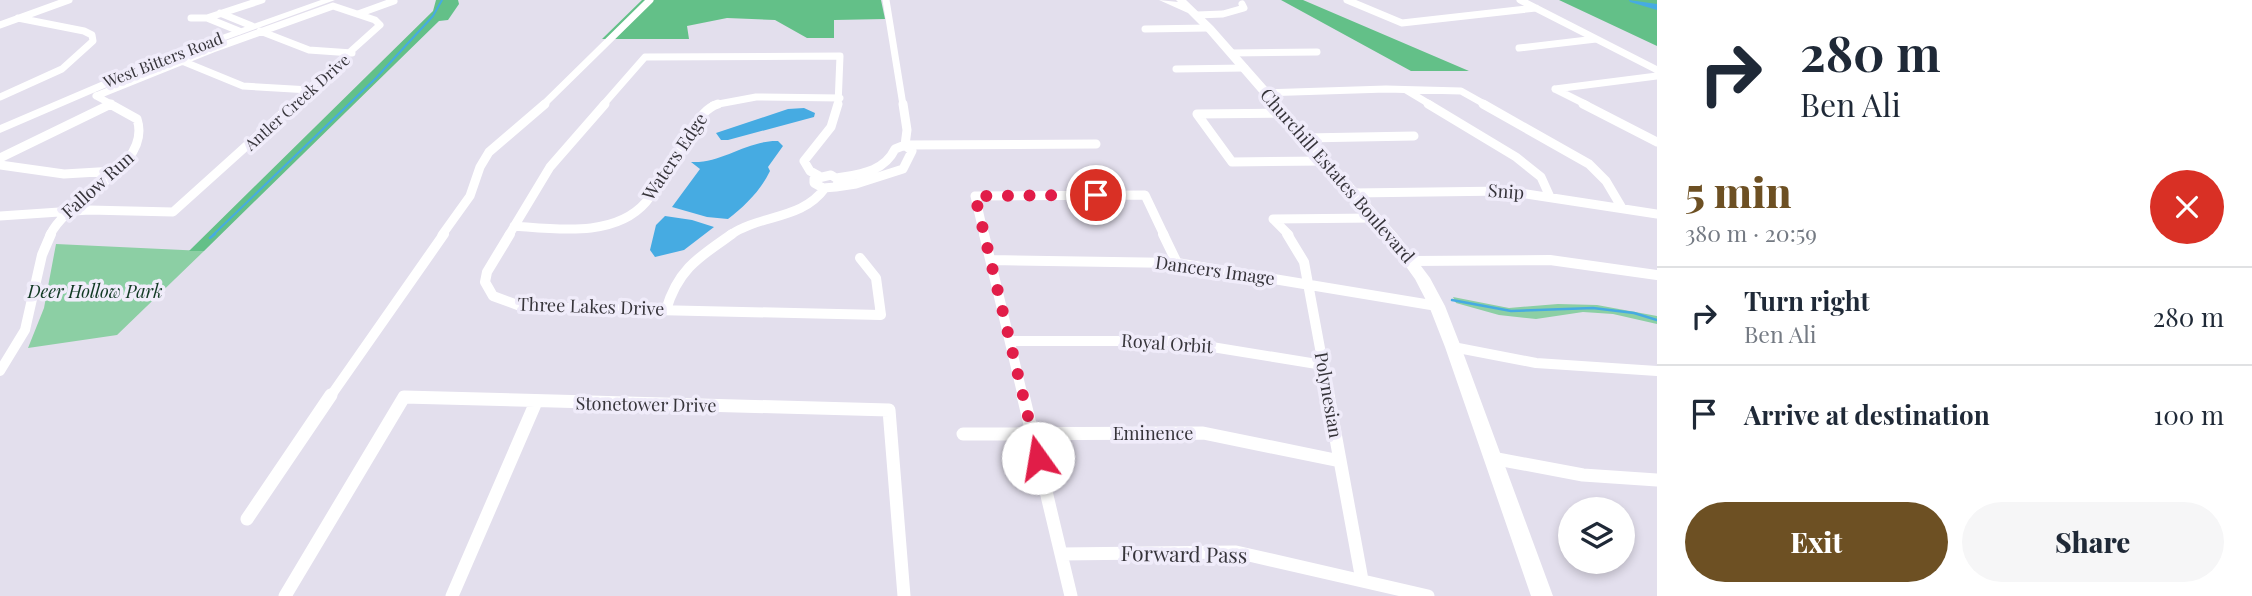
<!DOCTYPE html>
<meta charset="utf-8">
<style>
:root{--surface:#fff;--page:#f6f6f7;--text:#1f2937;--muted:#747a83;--line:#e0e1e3;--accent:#6d5023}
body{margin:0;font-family:"Playfair Display",serif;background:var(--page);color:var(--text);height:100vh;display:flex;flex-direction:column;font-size:26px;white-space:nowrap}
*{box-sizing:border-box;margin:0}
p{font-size:23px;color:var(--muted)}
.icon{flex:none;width:38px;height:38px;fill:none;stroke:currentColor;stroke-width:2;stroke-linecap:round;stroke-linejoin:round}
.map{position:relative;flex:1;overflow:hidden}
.details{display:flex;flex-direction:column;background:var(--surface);width:595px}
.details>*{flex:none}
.top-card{background:#fff;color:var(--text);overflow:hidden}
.controls{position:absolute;left:1558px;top:497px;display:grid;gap:14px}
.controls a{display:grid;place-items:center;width:77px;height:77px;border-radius:50%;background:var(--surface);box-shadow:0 4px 10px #0003;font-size:35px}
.pin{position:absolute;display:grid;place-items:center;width:60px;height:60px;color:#fff;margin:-30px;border:4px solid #fff;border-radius:50%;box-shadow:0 2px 7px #0007}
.me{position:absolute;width:77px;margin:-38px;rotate:347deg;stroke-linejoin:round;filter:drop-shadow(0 0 5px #0008)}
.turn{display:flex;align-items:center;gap:24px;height:147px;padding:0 28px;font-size:32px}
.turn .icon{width:91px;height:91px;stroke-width:2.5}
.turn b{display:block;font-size:49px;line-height:60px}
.round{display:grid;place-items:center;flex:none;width:74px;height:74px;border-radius:37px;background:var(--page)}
.overview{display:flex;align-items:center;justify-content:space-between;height:119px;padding:0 28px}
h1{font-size:42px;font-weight:800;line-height:52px;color:var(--accent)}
.action{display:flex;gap:14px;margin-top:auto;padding:14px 28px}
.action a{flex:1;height:80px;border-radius:42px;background:var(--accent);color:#fff;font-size:28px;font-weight:800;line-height:80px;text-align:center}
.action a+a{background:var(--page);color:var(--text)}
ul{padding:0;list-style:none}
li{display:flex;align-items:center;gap:21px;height:98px;padding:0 28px;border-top:2px solid var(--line)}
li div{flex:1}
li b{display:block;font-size:26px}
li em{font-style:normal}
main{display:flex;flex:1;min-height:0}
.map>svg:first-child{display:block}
</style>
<main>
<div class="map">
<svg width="1657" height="596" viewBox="0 0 1657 596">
<rect width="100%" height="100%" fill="#e3dfed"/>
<!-- green -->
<path fill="#8ccfa4" d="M56,244L204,251L117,335L28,348L44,308Z
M1453,297L1509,308L1558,304L1597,305L1657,316V324L1613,314L1583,312L1536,319L1499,315L1456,303Z"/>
<!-- forest -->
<path fill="#63c088" d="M436,0H458L459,4L448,20L439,21L204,251H189L433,11Z
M642,0H881L885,19L834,20V38H807L775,20L727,18L687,26L689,39H602Z
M1281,0H1303L1469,71H1411Z
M1559,0H1657V46Z"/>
<!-- water -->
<path fill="#46abe2" d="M804,108L815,113L814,117L728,140H721L716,133L788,109Z
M778,141L783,146L768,167L770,171C761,190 745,206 728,219L707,217L672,207L700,169L691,162C721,164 747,140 778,141Z
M665,216L692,220L714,227L684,250L655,257L650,250L656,225Z"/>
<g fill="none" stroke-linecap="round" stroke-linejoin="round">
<!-- stream-far1 -->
<path stroke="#46abe2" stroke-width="2" d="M213,235L376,78L433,16L442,0"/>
<!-- stream -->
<path stroke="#46abe2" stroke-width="2.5" d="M210,238L215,234
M1452,300L1511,311L1593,308L1634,313L1657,320"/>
<!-- river -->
<path fill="#46abe2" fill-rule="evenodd" d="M1629,0L1657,4V10L1630,2Z"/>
<!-- street-far3 -->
<path stroke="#fff" stroke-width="7" d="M886,0L903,105
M1347,0L1402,23L1536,8
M1520,0L1657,70
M220,13L252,26
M358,14L394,1
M1197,15L1223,14L1244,8L1242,4
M191,18H207L262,0
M207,18L239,31
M0,25L69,0
M1145,29L1209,28
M260,31L309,50L352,53
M1519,48L1596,39
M1231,53L1317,52
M182,61L243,86L310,90
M1176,69L1245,68
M1555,89L1587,105
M1555,89L1657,76
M1406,90L1431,105
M1266,93L1386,89L1461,91L1486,105
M96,96L213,49L333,6L375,20L380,25L291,105
M96,96L113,105
M0,97L62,69L93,41L92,35L84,31L18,18
M108,105L111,104
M543,105L650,0
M603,105L645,57L840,56L838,105
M713,105L756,97L840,98"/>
<!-- street-far2 -->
<path stroke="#fff" stroke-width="9" d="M903,104L907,130L905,145
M1428,104L1516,157L1541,177L1550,197
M1483,104L1589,164L1606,181L1622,208
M1583,104L1657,142
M1197,114L1232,162L1326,161
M1197,114L1283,113
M1305,138L1414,136
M0,158L111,104
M0,165L64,174L115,171
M831,175L839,180L836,187L823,188L814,183V179Z
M819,176L810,171L804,161L831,127L838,104
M837,178C860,174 884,172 895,149L905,145L1096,144
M836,187L856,184L903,169L912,151L905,145
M1353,193L1507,191L1657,214
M0,216L89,210L173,212L293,104
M1273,219L1289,235
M1273,219L1376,218
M514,226C556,229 615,238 646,202C661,184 675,155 690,134C698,122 703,109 718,104
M50,235C69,196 153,167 137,119L110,104
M442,235L470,196L480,167L489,152L545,104
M509,235L550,167L605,104
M730,235C761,214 802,220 825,188
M984,235L975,196L1145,195L1164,235"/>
<!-- street-far1 -->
<path stroke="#fff" stroke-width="10" d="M510,234L487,272L485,282L493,296L523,307L881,315L876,278L860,258
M984,234L1023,397
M1163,234L1177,263
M1287,234L1304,262L1329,397
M991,260L1177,263L1437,306
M1411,261L1550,260L1657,275
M666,310C678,269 699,257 732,234
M1010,341H1175L1323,365
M1453,347L1536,363L1657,371
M0,371L25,330L42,255L51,234
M330,397L444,234"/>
<!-- street -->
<path stroke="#fff" stroke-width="13" d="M1023,395L1071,596
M1328,395L1362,580
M963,434L1203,433L1340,461
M1492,458L1583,475L1657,480
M247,519L331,395
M1061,554L1236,552L1428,596
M285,596L404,397L889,410L904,596
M452,596L536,402"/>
<!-- secondary -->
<path fill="#fff" fill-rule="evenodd" d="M321,0H335L165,62L0,133V125L157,58Z
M1159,0L1178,2L1176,0H1186L1213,26L1397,234L1430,278L1445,306L1461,347L1553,596H1531L1445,347L1429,306L1415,279L1387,240L1205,30L1188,13Z"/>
</g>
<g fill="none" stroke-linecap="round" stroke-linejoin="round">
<!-- route -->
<path stroke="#e11d48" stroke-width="12" stroke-dasharray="0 21.6" d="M1038,458L975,196L1096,195"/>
</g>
<g text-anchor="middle" stroke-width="7" stroke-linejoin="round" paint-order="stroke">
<!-- far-street labels -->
<g font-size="16" fill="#36343a" stroke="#f0ecfa">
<text transform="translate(163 60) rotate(-21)" y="6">West Bitters Road</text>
<text transform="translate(297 102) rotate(-42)" y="6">Antler Creek Drive</text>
</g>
<!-- street labels -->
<g font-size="18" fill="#36343a" stroke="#f0ecfa">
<text transform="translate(675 157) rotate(-56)" y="6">Waters Edge</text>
<text transform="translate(1337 176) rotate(49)" y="6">Churchill Estates Boulevard</text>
<text transform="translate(98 185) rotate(-42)" y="6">Fallow Run</text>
<text transform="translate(1506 192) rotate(4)" y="6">Snip</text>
<text transform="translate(1215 271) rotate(8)" y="6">Dancers Image</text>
<text transform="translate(591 307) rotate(2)" y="6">Three Lakes Drive</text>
<text transform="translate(1167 344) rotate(4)" y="6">Royal Orbit</text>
<text transform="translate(1328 395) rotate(80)" y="6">Polynesian</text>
<text transform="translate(646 405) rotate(1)" y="6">Stonetower Drive</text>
<text x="1153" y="440">Eminence</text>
</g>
<!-- park labels -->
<g font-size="18" font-style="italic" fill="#113923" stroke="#f0ecfa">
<text x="95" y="298">Deer Hollow Park</text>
</g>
<!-- near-street labels -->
<g font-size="21" fill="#36343a" stroke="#f0ecfa">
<text transform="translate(1184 555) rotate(1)" y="7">Forward Pass</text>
</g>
</g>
</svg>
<div class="controls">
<a><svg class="icon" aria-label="layers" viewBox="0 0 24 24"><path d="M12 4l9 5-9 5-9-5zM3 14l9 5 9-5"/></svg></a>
</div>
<div class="pin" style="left:1096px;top:195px;background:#d93025"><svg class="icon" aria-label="arrive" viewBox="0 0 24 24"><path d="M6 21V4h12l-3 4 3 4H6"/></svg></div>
<svg class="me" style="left:1038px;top:458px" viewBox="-20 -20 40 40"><circle r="19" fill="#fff"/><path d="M0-13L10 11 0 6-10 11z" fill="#e11d48"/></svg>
</div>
<section class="details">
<div class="top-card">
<div class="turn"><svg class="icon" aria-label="right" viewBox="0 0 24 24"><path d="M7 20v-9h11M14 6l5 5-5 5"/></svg><div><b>280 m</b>Ben Ali</div></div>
</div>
<div class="overview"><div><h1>5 min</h1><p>380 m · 20:59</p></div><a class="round" style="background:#d93025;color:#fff"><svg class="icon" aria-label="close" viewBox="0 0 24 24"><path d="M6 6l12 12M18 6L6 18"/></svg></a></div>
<ul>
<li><svg class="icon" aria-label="right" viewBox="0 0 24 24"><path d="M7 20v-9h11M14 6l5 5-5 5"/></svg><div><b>Turn right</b><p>Ben Ali</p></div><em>280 m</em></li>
<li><svg class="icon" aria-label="arrive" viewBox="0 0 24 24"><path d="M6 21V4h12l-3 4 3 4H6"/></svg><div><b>Arrive at destination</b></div><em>100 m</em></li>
</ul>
<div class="action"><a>Exit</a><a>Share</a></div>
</section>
</main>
